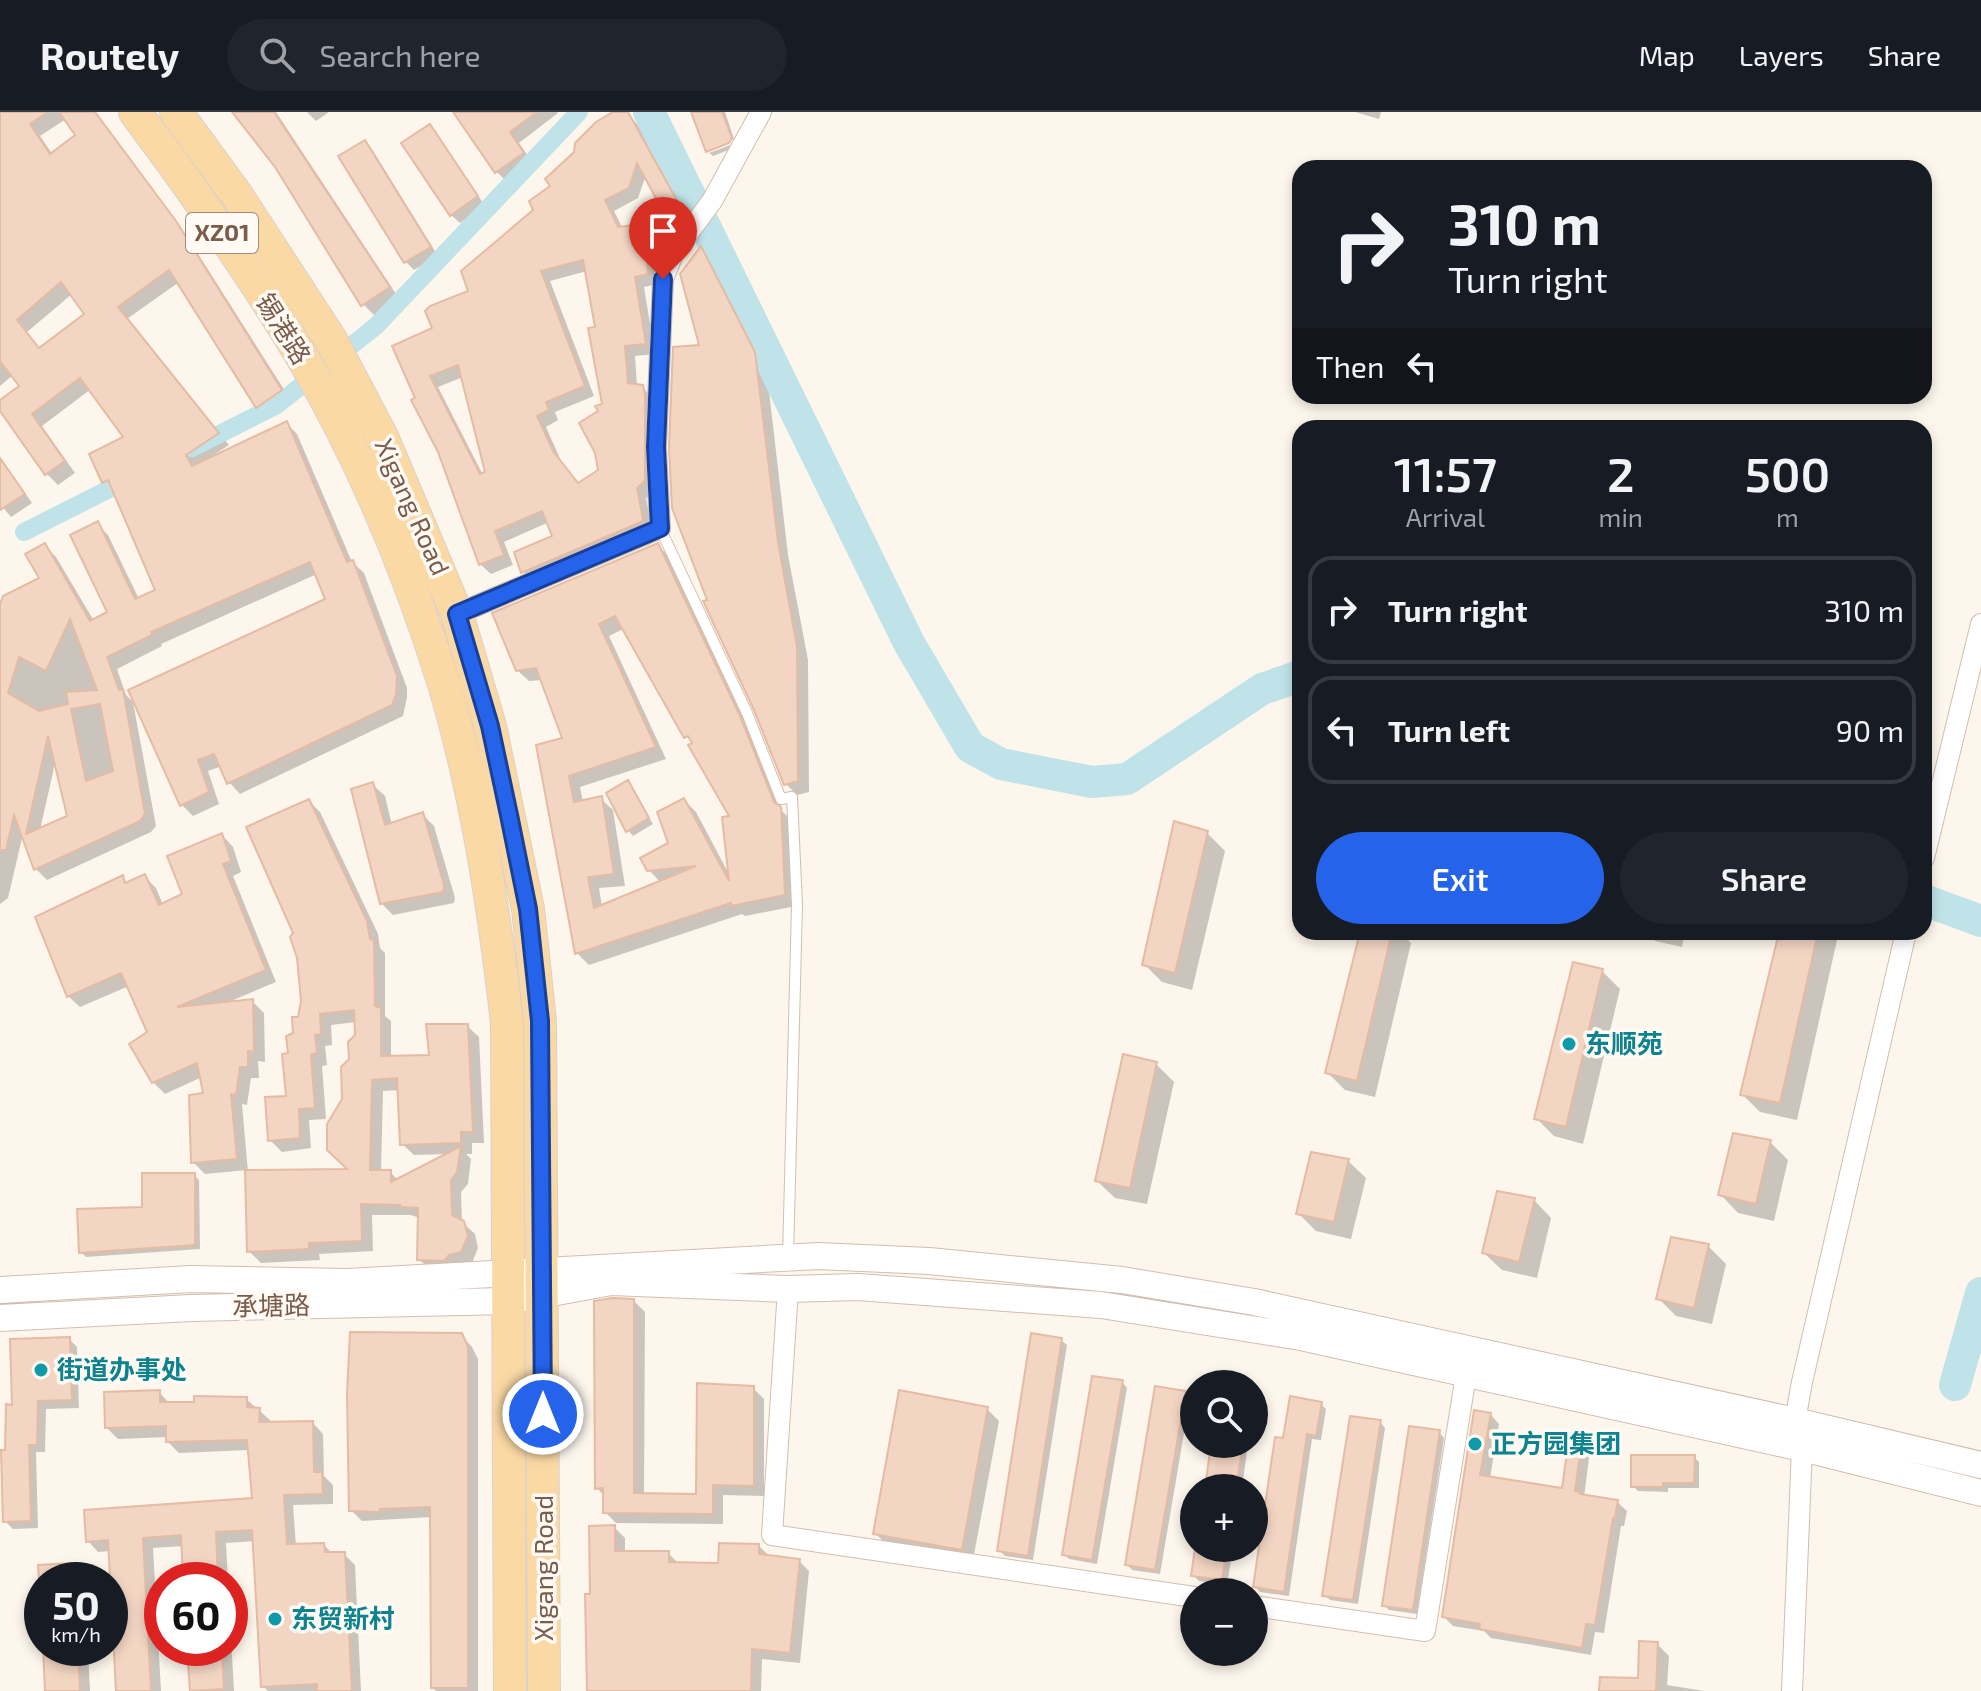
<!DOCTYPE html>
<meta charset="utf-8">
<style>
:root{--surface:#171b24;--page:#20242c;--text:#f1f3f6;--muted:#9ea1a6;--line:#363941;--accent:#2563eb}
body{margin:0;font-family:"Exo 2","Noto Sans SC",sans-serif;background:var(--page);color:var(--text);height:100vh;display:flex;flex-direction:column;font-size:30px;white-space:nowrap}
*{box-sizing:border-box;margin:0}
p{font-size:26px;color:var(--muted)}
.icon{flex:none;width:44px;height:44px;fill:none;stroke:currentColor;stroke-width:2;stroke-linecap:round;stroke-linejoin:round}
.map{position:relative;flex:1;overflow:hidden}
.panel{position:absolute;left:1292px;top:308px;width:640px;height:520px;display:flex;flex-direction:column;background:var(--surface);border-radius:24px;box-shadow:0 4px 12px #0003}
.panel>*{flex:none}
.hud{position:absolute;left:1292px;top:48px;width:640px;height:244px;border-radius:24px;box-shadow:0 4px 12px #0003;background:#171b24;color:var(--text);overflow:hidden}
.buttons{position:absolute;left:1180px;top:1258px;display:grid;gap:16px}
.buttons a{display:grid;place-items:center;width:88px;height:88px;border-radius:50%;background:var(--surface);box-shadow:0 4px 12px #0003;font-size:40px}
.speed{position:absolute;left:24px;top:1450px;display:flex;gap:16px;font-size:40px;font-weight:700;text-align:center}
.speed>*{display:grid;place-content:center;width:104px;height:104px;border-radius:50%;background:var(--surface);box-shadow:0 4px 12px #0003;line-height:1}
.speed small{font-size:20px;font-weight:400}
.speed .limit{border:12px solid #d22;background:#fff;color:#111}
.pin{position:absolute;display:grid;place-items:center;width:68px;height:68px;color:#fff;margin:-82px -34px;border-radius:50% 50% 50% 0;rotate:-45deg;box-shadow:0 0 8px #0007}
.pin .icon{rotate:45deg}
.me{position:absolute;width:88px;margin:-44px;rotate:0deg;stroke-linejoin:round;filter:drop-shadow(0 0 6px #0008)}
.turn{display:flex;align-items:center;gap:28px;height:168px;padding:0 24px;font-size:36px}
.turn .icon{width:104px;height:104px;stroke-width:2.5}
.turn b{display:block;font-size:56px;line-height:68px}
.then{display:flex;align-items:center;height:76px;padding:0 24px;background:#0003;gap:16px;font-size:30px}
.eta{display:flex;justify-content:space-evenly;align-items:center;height:136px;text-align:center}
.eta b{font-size:48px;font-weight:600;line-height:56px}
.cta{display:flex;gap:16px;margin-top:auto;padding:16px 24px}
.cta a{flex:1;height:92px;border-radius:48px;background:var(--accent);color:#fff;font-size:32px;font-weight:600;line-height:92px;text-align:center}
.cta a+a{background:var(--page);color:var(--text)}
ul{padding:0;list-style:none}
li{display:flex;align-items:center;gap:24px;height:108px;margin:0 16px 12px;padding:0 8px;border:4px solid var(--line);border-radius:24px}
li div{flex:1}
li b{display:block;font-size:30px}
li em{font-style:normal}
header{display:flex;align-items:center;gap:48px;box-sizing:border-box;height:112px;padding:0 40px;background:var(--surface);border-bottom:2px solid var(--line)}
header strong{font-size:38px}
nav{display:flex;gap:44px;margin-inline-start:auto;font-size:28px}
.search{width:560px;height:72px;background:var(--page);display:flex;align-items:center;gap:20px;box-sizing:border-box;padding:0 28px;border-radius:44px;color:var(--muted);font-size:30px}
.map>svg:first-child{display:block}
</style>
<header>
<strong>Routely</strong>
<div class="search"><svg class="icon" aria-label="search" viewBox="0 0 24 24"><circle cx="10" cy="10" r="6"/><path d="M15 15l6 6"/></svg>Search here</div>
<nav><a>Map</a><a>Layers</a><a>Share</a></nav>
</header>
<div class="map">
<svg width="1981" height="1579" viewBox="0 0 1981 1579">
<rect width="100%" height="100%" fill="#fdf6ec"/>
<!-- shadow -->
<path fill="#0003" fill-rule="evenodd" d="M0,0H96L186,123L292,290L269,306L258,294L179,170L127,207L229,333L215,342L216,344L286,311L297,322L352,450L364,461L407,576V585L403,604L240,682L229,670L222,654L208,659L219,692L193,704L182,693L131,579L327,488L317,462L161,532L162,534L117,557L126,583L133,590L156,714L151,720L47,768L36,757L23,722L8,786L0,792V498L42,466L45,434L56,445L94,509L110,501L97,412L108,423L139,487L157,479L115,381L103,370L126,326L91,277L42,314L75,361L58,373L47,362L0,296V290L22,275L13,263L0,274ZM66,7L78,24L53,43L40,24ZM72,182L87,203L40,237L27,220ZM56,647L70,705L40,718Z
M234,0H276L400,188L375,204L363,192L276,54Z
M307,0H329L316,9Z
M456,0H557L558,1L519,31L533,51L507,70L497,60Z
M617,0L627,2L638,13L689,105L677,112L667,102L646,63L638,86L614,99L623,117L660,112L670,123L669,134L654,135L657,172L644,175L655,242L635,244L637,274L642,275L653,286L654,379L646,386L652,418L533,470L523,459L555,425L549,410L504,430L513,453L491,462L480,452L418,287L434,217L470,180L552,74ZM587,159L597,217L604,293L601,300L600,358L579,372L562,351L546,315L558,308L555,300L594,284L550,169ZM463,265L488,361L483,363L438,275Z
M702,0H725L734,27L707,37Z
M1355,0H1381L1379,7Z
M429,14L438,23L485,94L460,111L451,103Z
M364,30L373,39L438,144L414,158L406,150L341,45Z
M736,31L734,36L713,44L709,41Z
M701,137L712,148L766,253L788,443L808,548L809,680L797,683L786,672L710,489Z
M0,345L32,391L11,405L0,392Z
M658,433L669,445L751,618L783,700L792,709L796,794L745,804L742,802L589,853L577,841L539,634L565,627L542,568L529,569L517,558ZM625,516L686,624L694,632L732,706L730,764L696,700L684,688L670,732L649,758L661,771L602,795L599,776L625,774L613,698L601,687L583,690L580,675L666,647L609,524Z
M627,671L653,712L633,724L628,718Z
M373,673L385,684L392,713L422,702L434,714L455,786L454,791L393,803L381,791Z
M309,689L320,700L378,822L380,836L385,841V904L391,909V946L431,945L467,914L479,925L484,1031H472V1042H466L471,1047L468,1072L461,1080L462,1110L475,1122L478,1136L472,1151L431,1159L419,1147L420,1106L411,1103H372L373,1139L319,1142L320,1148L261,1151L249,1139L247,1058L205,1062L193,1050L205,983L202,965L165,982L153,970L149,921L129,874L80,895L68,884L122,766L128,772L145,765L156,776L163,793L184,784L222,723L233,735L241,760L233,764L276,870L226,891L252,889L264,901L265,950L258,949L259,966H251L247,993L242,992L248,1060L351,1059L344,988L357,923L356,910L331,913L332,933L325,934L327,953L322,954L326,1007L309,1008L311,1036L282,1040L270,1028L288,986L290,943L303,889L295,821ZM400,978L402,1032L414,1043L448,1042L398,1068L390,1060H381L383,979Z
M1207,721L1225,739L1192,878L1162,870L1144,852Z
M1362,820H1401L1411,831L1375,985L1345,978L1327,960Z
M1646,820H1685L1682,835L1655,829Z
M1781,820H1829L1837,828L1797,1008L1760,1000L1742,982Z
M1602,859L1620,877L1583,1032L1554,1024L1536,1006Z
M1156,952L1174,970L1147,1092L1115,1086L1097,1069Z
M1770,1030L1788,1048L1774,1109L1738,1101L1721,1083Z
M1348,1049L1366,1066L1351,1127L1316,1119L1298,1101Z
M194,1063L199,1068L200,1137L86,1145L81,1140Z
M1534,1088L1551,1106L1537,1166L1502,1158L1484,1141Z
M1708,1134L1726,1152L1712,1212L1676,1204L1658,1186Z
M634,1189L645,1200L644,1383L698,1384L753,1276L764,1287V1384L723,1383V1412L616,1411L605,1400V1385L597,1376Z
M461,1223L472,1235L478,1247V1579H436L433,1576L432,1405L362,1409L351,1398Z
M69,1227L77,1235L79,1296L46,1297L45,1340H36L38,1416L13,1417L5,1409L7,1340Z
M1061,1228L1067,1233L1033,1448L1005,1444L999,1438Z
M1122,1270L1127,1276L1097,1452L1069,1447L1064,1442Z
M1254,1279L1265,1286L1260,1317L1254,1316Z
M159,1280L170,1292L246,1287L270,1308V1312L313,1311L323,1322L324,1364L333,1373V1392L293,1393L296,1434L324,1433L333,1442H344L355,1453L361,1579H268L263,1574L255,1429L226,1431L228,1468H185L183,1434L153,1436L161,1579H118L111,1439L98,1440L88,1429L254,1388L249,1338L179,1341L168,1330V1325L118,1327L107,1316Z
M1185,1281L1190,1286L1160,1462L1132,1458L1127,1452Z
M1321,1292L1326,1297L1321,1328L1312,1327L1289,1484L1260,1480L1255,1474L1284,1328Z
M987,1297L999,1309L973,1448L887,1433L876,1422Z
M1490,1302L1499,1312L1490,1366L1564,1379L1581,1330L1590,1339L1584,1385L1617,1390L1627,1399L1624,1414H1621L1604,1521L1595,1520L1591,1543L1491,1526L1484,1519L1453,1514L1444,1505Z
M1380,1310L1385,1316L1358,1492L1330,1488L1325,1483Z
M1439,1320L1444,1326L1417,1502L1389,1498L1384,1493Z
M1213,1332H1248L1242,1376H1206Z
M1694,1345L1699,1350V1376H1668V1380L1638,1379L1633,1374Z
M614,1415L625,1426V1441H668L679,1452L720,1453L759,1434L770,1445L799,1449L809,1459L800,1551L762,1547L761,1579H589L592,1483Z
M1197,1436H1233L1227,1473L1199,1469L1193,1463Z
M72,1453L84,1468H42V1487L40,1455Z
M230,1508L234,1579H193L189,1536H230Z
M1657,1532L1669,1544L1667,1573L1704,1579H1636Z
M45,1536H88L90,1579H47Z"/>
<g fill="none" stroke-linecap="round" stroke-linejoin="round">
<!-- canal -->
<path stroke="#bfe3e8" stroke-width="18" d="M192,336L277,293L376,214L579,0
M24,420L133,365"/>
<!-- river -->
<path stroke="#bfe3e8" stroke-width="32" d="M649,0L909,531L970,635L1001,652L1092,670L1127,667L1262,577L1300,564
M1924,788L1981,809
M1955,1273L1981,1181"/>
</g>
<!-- building -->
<path fill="#f3d5c3" stroke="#e6bba3" stroke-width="2" fill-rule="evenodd" d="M0,0H48L30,12L50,42L75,23L59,0H95L176,109L282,278L256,296L169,158L118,195L219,321L186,343L192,354L287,309L347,450L353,448L397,564L396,582L392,593L227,672L214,642L198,648L209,680L180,694L128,578L325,487L310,450L151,520L152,523L107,545L119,578L123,577L145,702L140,709L34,758L14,703L6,738H0V492L3,484L39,466L25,442L45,431L90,509L107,500L70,423L98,409L135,487L155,478L108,368L102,371L89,342L123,325L80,266L32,302L65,349L45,363L0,299V288L19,274L0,249ZM61,170L84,202L39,236L17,208ZM70,507L97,578L66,580L68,592L39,599L8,581L19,545L46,559ZM100,592L113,659L86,669L71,597ZM48,624L67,704L26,722Z
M232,0H274L390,175L361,194L275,55Z
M453,0H537L510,20L524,41L495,61Z
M613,0H628L680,94L665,103L637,51L629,76L605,88L618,115L661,110L660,125H645L648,162L635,165L646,232L625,234L628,271L643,273L645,284V369L637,376L643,407L641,410L521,461L514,440L552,424L542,399L495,419L504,443L479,453L438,340L411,288L415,286L392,234L432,216L425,199L430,194L468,179L461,159L533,98L529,89L550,74L545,67L574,40L575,31L596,10ZM583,148L595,215L588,216L602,292L595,294L598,299L579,311L595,341L598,358L578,371L553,339L537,304L549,298L546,290L585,274L541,159ZM458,253L485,360L480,362L430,264Z
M691,0H722L732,26L729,31L706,40Z
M430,12L478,84L450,104L401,31Z
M365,28L431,135L404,151L338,44Z
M701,134L755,240L778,430L797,535L798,669L784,673L754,598L703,489L707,488L672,396L669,335L673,235L699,233L680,162Z
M0,346L25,382L0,398Z
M658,431L740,604L774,690L781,695L785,783L731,794V791L575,842L536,633L562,626L536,556L516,559L492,501ZM615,504L684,626L688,624L692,631L688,633L729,704L722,705L729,769L684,686L657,700L668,731L640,746L647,759L696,754L594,796L588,765L614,762L602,684L574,690L569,664L656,635L599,512Z
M628,668L649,706L626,720L606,681Z
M373,670L385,713L423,700L444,773L443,780L380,792L351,677Z
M309,687L367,809L370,827L374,828L375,894L381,896V944L429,943L426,912H468L473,1020H461V1031L400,1033L397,966L372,968L370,1058H391V1070L461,1034L457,1060L451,1068L452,1103L464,1109L468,1124L461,1140L449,1143L444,1149L417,1148L418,1096L400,1095V1093L361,1092L362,1129L309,1131V1137L247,1140L245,1058L347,1057L327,1038V1012L342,987L341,955L349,947L348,930L355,923L354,898L320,902L321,922L315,923L317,941L311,943L315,996L299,997L300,1026L268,1029L265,985L286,984L282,942L288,941L286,924L293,921L292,905H298L301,889L297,846L290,825L293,821L246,715Z
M1174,709L1208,719L1175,861L1142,853Z
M222,721L231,749L223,752L266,858L177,895L253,887L254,940L248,939V955H240L236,983L231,982L237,1047L191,1051L189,983L203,981L197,951L152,971L129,932L147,920L121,861L67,885L35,805L123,763L125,771L145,762L159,793L182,782L167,744Z
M1360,820H1392L1357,969L1325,961Z
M1779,820H1818L1780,991L1740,983Z
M1573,850L1603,857L1566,1015L1534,1007Z
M1123,942L1157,950L1130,1076L1095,1069Z
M1733,1021L1771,1028L1756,1092L1718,1083Z
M1311,1040L1349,1047L1334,1110L1296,1102Z
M142,1061H195V1133L79,1141L77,1097L142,1095Z
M1497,1079L1535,1086L1519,1150L1482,1141Z
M1671,1125L1709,1132L1694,1196L1656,1187Z
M612,1186L634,1187V1381L696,1382L697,1271L754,1274V1374L713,1373V1402L603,1401V1376L595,1377L594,1189Z
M350,1220L462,1221L468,1235V1576H431L430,1395L380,1397V1400L349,1399L347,1282Z
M1031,1221L1062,1226L1028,1444L997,1439Z
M70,1225L72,1288L38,1289L37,1333H29L31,1409L3,1410L1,1338H5L6,1292L12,1293L10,1227Z
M1092,1264L1123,1268L1092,1448L1062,1443Z
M1155,1274L1186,1279L1155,1458L1125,1453Z
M160,1278V1290H194V1284L247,1285V1295L260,1296L259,1310L313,1309L314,1360H322L323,1382L284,1383L287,1432L324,1431L325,1440H345L352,1579H317V1572L261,1575L252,1418L216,1420L218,1468H183L181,1423L143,1426L151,1579H116L108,1428L86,1430L84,1398L252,1386L247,1328L166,1330V1314L105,1316L104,1280Z
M899,1278L988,1295L962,1438L873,1422Z
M1290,1284L1322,1290L1316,1324L1307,1322L1284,1480L1253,1475L1275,1325L1283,1326Z
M1474,1298L1491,1301L1480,1363L1562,1376L1569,1326L1582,1328L1575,1379L1580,1380V1382L1618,1388L1615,1406H1613L1595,1513L1586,1512L1582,1536L1479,1517L1480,1512L1442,1505Z
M1350,1304L1381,1308L1353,1488L1322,1484Z
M1409,1314L1440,1318L1413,1498L1382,1494Z
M1211,1332H1243L1236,1376H1205Z
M1631,1343H1695L1694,1371H1663V1375H1631Z
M615,1413V1439H669V1450L718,1451L719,1431L759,1432V1442L800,1447L790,1541L752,1537L751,1579H587L585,1482H590L589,1414Z
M1195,1436H1227L1222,1468L1191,1464Z
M73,1451L74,1468H39L38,1453Z
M1639,1529L1658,1530L1656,1579H1599L1600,1565L1638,1566Z
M43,1536H78L80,1579H45Z
M187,1536H222L224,1577L190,1579Z"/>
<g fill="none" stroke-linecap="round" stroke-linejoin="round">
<!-- service casing -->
<g stroke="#d1beb0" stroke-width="12">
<path id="service" d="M660,416L747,601L781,687L792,685L797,793L788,1145"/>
</g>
<!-- minor casing -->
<g stroke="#d1beb0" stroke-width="22">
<path id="minor" d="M457,502L660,416L656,335L663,167L674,140L712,89L761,0
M1924,746L1981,512
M788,1177L772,1423L1194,1485
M1254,1494L1425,1519L1466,1263
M1792,1579L1802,1336L1795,1309L1802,1270L1906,820"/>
</g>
<!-- tertiary casing -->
<g stroke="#d1beb0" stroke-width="28">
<path id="tertiary" d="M0,1178L191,1167L347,1170L818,1144L929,1149L1122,1168L1254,1190L1795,1309L1981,1353
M0,1206L191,1196L508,1189L611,1170L788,1177L858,1175L1101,1193L1301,1225L1802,1336L1981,1381"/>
</g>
<!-- primary casing -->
<g stroke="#dad1cd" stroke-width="34">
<path id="primary" d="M135,0C194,79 251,160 302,245C362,346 409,460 444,572C477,683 494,797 507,911L510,1579
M176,0L236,82L331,228L383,327L457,502L490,614L528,797L540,909L544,1579"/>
</g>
<!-- service -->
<use href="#service" stroke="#fff" stroke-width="10"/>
<!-- minor -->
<use href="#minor" stroke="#fff" stroke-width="20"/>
<!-- tertiary -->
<use href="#tertiary" stroke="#fff" stroke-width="26"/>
<!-- primary -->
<use href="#primary" stroke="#fbd9a5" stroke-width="32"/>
</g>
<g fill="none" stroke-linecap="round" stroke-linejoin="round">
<!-- route casing -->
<g stroke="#184099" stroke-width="20">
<path id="route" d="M543,1302L540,909L528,797L509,703L490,614L457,502L660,416L656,335L663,167"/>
</g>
<!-- route -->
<use href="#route" stroke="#2563eb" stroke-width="14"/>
</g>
<!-- markers -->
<g fill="#0f9aa8" stroke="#fffaf3" stroke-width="3">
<circle cx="1569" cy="932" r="8"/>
<circle cx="41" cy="1258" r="8"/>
<circle cx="1475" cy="1332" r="8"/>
<circle cx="275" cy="1507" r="8"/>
</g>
<g text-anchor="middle" stroke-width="7" stroke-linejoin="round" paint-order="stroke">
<!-- shield labels -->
<rect fill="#fffaf3" stroke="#a28b7f" stroke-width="2" x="186" y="101" width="72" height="40" rx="6"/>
<g font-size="24" font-weight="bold" fill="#7a5c4d">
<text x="222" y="129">XZ01</text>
</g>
<!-- street labels -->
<g font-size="26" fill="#7a5c4d" stroke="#fffaf3">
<text transform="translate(283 217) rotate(58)" y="9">锡港路</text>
<text transform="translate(412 395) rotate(66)" y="9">Xigang Road</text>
<text transform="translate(271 1194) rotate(-1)" y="9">承塘路</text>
<text transform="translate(544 1456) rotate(-90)" y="9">Xigang Road</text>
</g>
<!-- culture labels -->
<g font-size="26" font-weight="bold" fill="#0d838f" stroke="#fffaf3" text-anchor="start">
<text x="1585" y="941">东顺苑</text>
<text x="57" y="1267">街道办事处</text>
<text x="1491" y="1341">正方园集团</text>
<text x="291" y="1516">东贸新村</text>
</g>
</g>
</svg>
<div class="buttons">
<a><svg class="icon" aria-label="search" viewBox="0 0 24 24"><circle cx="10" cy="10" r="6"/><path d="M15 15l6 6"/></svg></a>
<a>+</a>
<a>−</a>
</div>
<div class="speed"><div>50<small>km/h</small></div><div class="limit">60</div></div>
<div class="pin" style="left:663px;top:167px;background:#d93025"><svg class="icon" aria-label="arrive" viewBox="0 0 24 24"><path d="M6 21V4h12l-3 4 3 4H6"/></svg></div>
<svg class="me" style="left:543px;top:1302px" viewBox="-20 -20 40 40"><circle r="17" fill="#2563eb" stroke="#fff" stroke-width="3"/><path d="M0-11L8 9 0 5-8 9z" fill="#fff"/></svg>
<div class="hud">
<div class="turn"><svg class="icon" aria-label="right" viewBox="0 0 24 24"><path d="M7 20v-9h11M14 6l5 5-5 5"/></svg><div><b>310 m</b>Turn right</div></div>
<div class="then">Then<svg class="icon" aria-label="left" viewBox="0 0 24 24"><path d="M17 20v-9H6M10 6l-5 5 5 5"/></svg></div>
</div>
<section class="panel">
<div class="eta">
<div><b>11:57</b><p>Arrival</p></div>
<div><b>2</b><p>min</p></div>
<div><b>500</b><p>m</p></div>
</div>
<ul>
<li><svg class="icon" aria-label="right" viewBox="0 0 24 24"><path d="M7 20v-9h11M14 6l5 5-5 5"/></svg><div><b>Turn right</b></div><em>310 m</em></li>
<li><svg class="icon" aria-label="left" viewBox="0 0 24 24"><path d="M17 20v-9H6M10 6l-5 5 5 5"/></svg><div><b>Turn left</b></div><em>90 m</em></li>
</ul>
<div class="cta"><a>Exit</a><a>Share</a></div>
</section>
</div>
